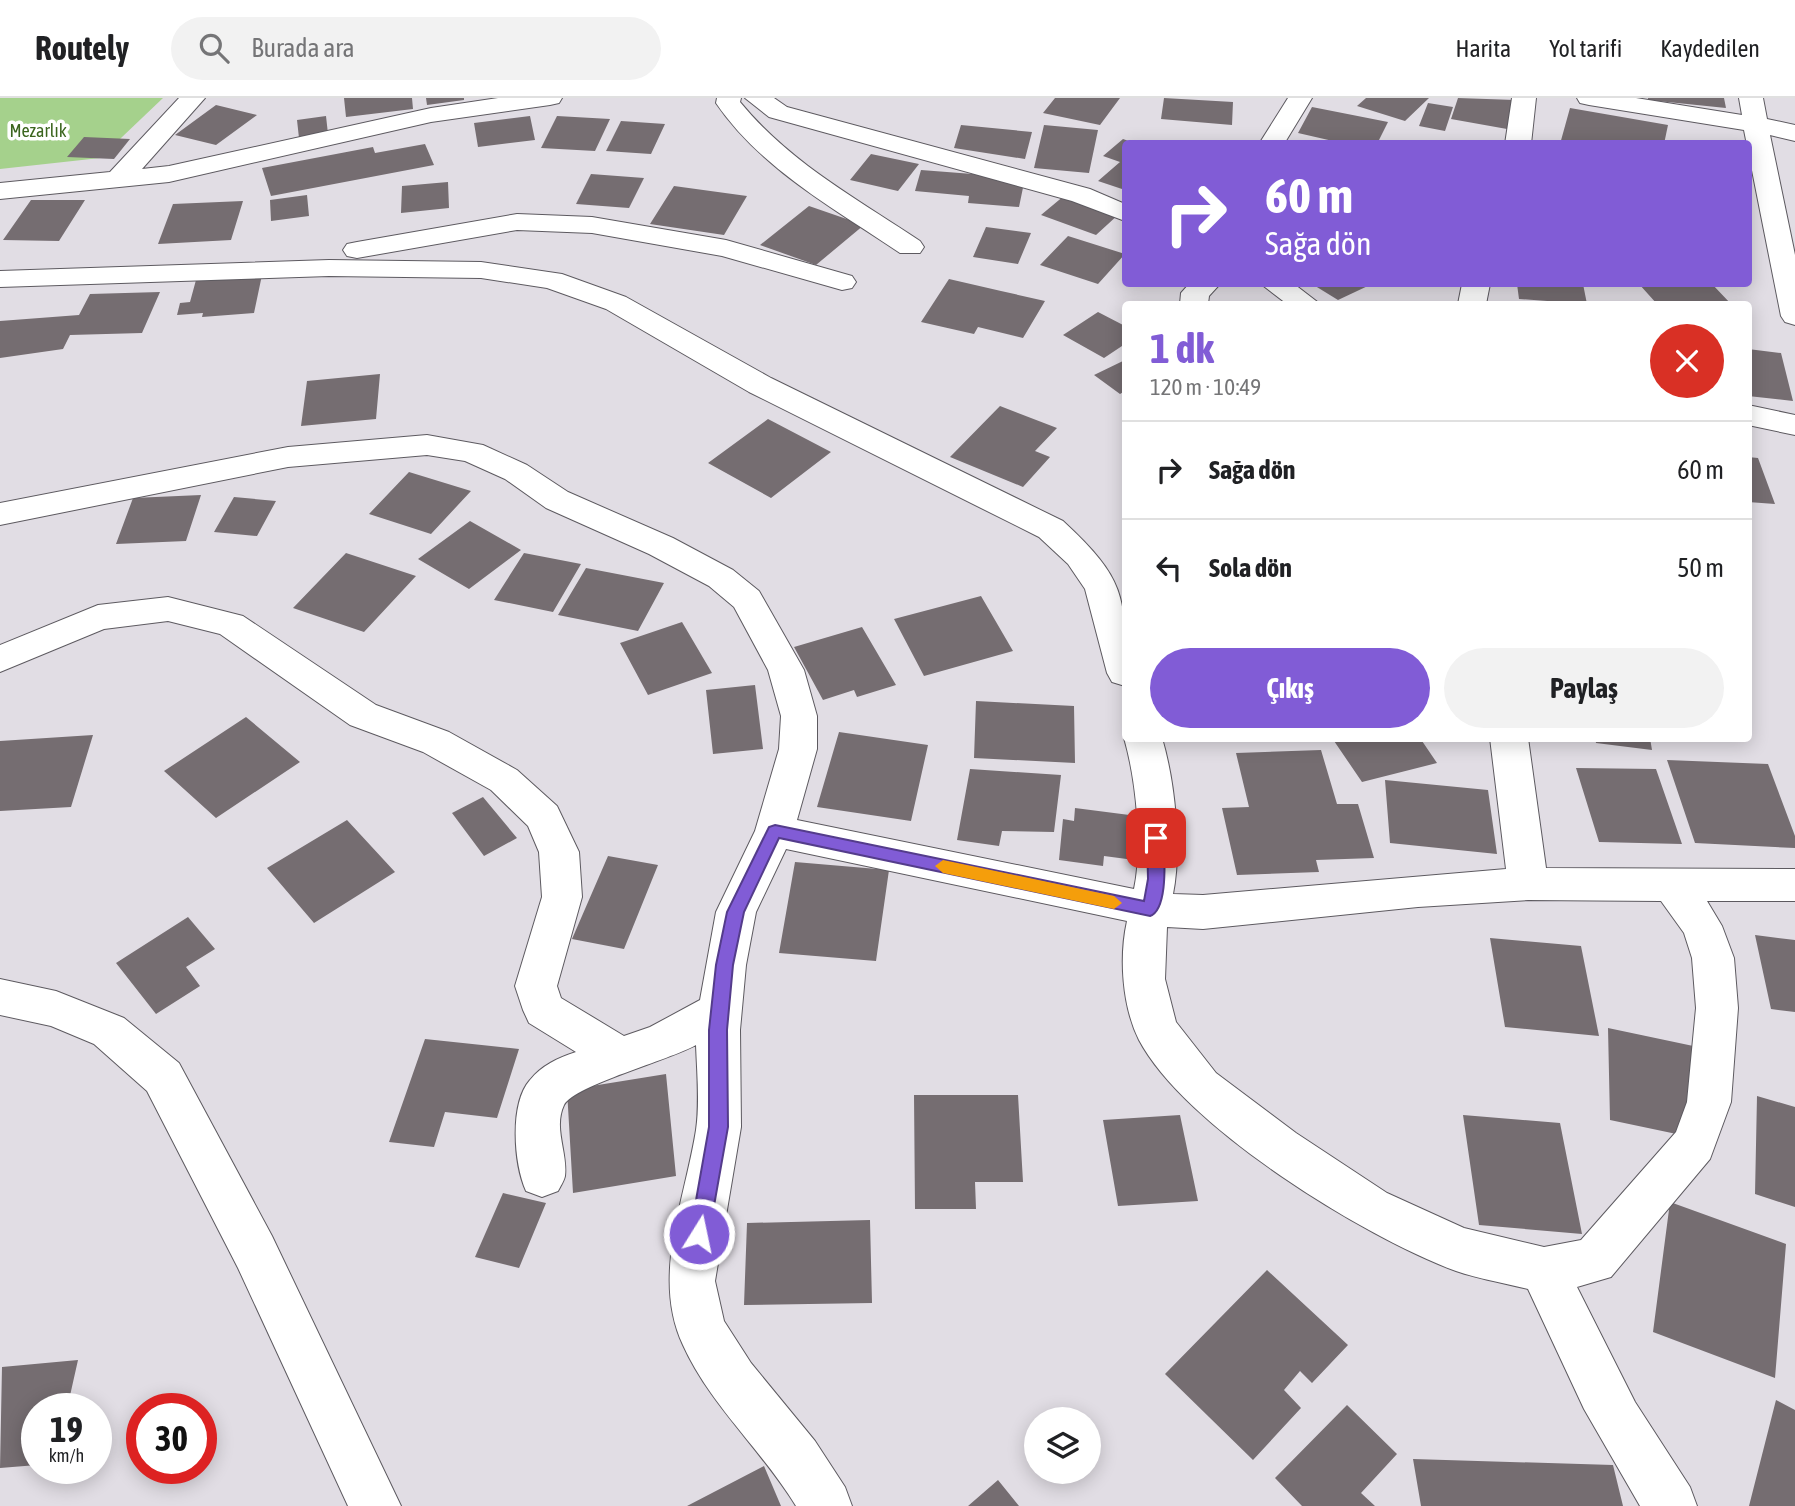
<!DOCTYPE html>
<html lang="tr">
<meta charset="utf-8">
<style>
:root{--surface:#fff;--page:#f2f2f2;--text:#202124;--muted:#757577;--line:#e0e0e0;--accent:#815cd6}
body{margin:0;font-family:"Asap Condensed",sans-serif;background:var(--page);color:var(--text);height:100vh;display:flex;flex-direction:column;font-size:26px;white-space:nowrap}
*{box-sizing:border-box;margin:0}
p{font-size:23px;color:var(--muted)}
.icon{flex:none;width:38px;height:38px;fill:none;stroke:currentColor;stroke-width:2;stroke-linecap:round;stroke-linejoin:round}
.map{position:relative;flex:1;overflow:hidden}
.sheet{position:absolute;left:1122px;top:203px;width:630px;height:441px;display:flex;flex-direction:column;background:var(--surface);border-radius:7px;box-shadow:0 4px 18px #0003}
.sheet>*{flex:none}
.top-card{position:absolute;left:1122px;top:42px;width:630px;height:147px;border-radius:7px;box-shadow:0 4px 18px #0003;background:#815cd6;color:#fff;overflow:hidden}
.fabs{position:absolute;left:1024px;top:1309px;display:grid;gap:14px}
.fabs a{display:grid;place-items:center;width:77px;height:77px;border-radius:50%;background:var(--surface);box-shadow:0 4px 18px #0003;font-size:35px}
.speed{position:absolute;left:21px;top:1295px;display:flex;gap:14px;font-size:35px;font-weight:700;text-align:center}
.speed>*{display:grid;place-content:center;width:91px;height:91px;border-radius:50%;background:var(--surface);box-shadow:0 4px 18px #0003;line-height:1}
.speed small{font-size:18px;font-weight:400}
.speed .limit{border:10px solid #d22;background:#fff;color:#111}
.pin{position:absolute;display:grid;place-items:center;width:60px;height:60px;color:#fff;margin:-30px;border-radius:14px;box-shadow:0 4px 10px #0006}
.me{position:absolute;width:77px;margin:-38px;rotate:10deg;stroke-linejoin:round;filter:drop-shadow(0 0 5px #0008)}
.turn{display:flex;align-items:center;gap:24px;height:147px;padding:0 28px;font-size:32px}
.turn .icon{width:91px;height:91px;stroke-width:2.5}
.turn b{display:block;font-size:49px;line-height:60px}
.round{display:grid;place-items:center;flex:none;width:74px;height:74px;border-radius:37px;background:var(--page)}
.headline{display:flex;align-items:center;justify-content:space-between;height:119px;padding:0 28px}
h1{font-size:42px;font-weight:700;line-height:52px;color:var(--accent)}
.primary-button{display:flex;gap:14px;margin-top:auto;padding:14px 28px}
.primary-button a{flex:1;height:80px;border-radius:42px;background:var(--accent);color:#fff;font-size:28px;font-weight:700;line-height:80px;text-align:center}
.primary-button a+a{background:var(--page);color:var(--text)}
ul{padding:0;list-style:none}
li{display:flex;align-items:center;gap:21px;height:98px;padding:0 28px;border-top:2px solid var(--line)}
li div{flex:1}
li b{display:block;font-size:26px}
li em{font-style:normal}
header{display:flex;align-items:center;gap:42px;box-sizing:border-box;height:98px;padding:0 35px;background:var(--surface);border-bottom:2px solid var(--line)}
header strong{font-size:33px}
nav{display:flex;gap:38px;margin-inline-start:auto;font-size:24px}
.search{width:490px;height:63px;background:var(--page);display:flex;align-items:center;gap:18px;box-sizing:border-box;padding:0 24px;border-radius:38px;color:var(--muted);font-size:26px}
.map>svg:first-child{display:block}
</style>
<header>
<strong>Routely</strong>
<div class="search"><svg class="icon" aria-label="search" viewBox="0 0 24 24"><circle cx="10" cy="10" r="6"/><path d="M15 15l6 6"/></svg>Burada ara</div>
<nav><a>Harita</a><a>Yol tarifi</a><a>Kaydedilen</a></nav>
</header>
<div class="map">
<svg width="1795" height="1408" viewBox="0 0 1795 1408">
<rect width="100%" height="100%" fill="#e1dde4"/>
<!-- green -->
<path fill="#a5d18c" d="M0,0H163L100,60L0,71Z"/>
<!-- building -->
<path fill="#756d71" d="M344,0H412L413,11L346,19Z
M426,0H464V2L427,7Z
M1055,0H1120L1100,27L1043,15Z
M1164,0L1233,4L1232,27L1161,21Z
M1366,0H1429L1405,23L1357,8Z
M1458,0L1515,2L1507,31L1451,21Z
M1648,0H1724L1726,10L1648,2Z
M1428,5L1453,9L1445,33L1419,28Z
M216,7L257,17L216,47L175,37Z
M1312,9L1388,24L1377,46H1346L1298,35Z
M1570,10L1668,27L1664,46H1560Z
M326,18L328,36L299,40L297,22Z
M530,18L535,42L478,49L474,25Z
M557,18L610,21L595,53L541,50Z
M621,23L665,26L651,56L606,53Z
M961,27L1032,34L1025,61L954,50Z
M1044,27L1098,32L1089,75L1034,70Z
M84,39L130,41L114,61L67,59Z
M1123,41L1134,45L1125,46V92L1098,83L1120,64L1103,58Z
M425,46L434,67L271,98L262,70L373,49L375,55Z
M871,56L919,66L898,93L850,82Z
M921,72L1025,80L1019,109L968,105L969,98L915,93Z
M591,76L644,80L629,110L576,106Z
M448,84L449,110L401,115L402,88Z
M674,88L747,98L724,137L650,126Z
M307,97L309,118L271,123L270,102Z
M1065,97L1119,116L1096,137L1041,117Z
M31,102H85L59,143L3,142Z
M243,103L231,142L158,146L173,106Z
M809,108L864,127L816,167L760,147Z
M986,129L1031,135L1018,166L973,159Z
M1068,138L1125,156L1098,186L1040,167Z
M262,177L254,215L202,219L203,215L177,217L180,205L190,204L196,182Z
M949,181L1001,193L1045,203L1023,240L978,229L974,236L921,224Z
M1312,186H1372L1338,202Z
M1517,186H1583L1587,206L1519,201Z
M1639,186H1712L1731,206H1657Z
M160,194L142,235L70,237L63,251L0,260V223L79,217L90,196Z
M1098,214L1125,228V246L1104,260L1063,237Z
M1748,251L1781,255L1793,303L1748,298Z
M1125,262V293L1120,296L1094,277Z
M380,276L376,321L301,328L307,283Z
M1000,308L1057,330L1035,353L1050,359L1023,389L950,359Z
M768,321L831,354L771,400L708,365Z
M1748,359L1758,360L1775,406L1748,404Z
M409,374L471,393L431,436L369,416Z
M201,397L186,443L116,446L133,400Z
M234,399L276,403L257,438L214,434Z
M470,423L521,452L469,491L418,461Z
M346,455L416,478L364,534L293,510Z
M524,455L581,466L553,514L494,502Z
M586,470L664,485L638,533L558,517Z
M981,498L1013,553L924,578L894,521Z
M682,524L712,575L648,597L620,545Z
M862,529L896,587L857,599L854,592L823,602L794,549Z
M755,587L763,651L713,656L706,592Z
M976,603L1074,608L1075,665L974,660Z
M246,619L300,664L216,720L164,673Z
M839,634L928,647L911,723L817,709Z
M93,637L71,709L0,713V643Z
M1332,640H1420L1437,665L1362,684Z
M1595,640H1650L1652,652L1596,645Z
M1321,652L1337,706H1358L1374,760L1316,762L1319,774L1237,777L1222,710L1249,709L1236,655Z
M1667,662L1768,666L1795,738V750L1695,745Z
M1576,670L1656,671L1682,746L1599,744Z
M970,671L1061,677L1054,734L1002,733L999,748L957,742Z
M1385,682L1488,692L1497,756L1390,745Z
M483,699L517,740L484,758L452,715Z
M1075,710L1145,719L1142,763L1104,758L1103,768L1059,762L1063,721L1074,723Z
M347,722L395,774L314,825L267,770Z
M608,758L658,767L624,851L572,841Z
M795,764L889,772L876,863L779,855Z
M188,819L215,851L186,869L200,888L156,916L116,865Z
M1755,837L1795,842V914L1771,911Z
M1490,840L1581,848L1599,938L1505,929Z
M1608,930L1698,949L1705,1042L1610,1022Z
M425,941L519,951L497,1020L445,1014L434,1049L389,1044Z
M666,976L676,1078L573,1095L567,992Z
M914,997H1018L1023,1084H975L976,1111H915Z
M1757,998L1795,1009V1109L1755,1096Z
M1180,1017L1198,1103L1118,1108L1103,1022Z
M1463,1017L1560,1025L1582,1136L1479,1127Z
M503,1095L546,1105L519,1170L475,1159Z
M1670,1104L1786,1146L1775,1280L1653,1234Z
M870,1122L872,1205L744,1207L747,1125Z
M1267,1172L1348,1247L1312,1285L1300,1273L1284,1292L1301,1310L1253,1362L1165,1276Z
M78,1262L67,1311H37V1367L0,1370L2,1269Z
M1776,1302L1795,1312V1408H1749Z
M1347,1307L1397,1356L1361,1395L1375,1408H1302L1275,1380Z
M1413,1361L1613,1367L1623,1408H1421Z
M764,1368L781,1408H687Z
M998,1382L1019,1408H968Z"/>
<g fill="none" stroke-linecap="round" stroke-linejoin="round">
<!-- street casing -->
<g stroke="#5d5a60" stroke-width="2">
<path id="street" d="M179,0H205L142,71L169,68L431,10L498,0H562L559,5L550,7L431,24L169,84L0,101V85L110,74Z
M717,0H741L740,4C789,64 857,101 920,143L924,149L920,155H900C835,111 761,71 716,5Z
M745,0H774L787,9L1090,91L1125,106V123L1072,103L769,19Z
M1288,0H1312L1284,46H1259Z
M1512,0H1536L1531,46H1505Z
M1577,0H1636L1742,17L1739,0H1763L1767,21L1795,27V43L1770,37L1795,157V227L1785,224L1781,218L1744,32L1589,7L1580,5Z
M517,116L592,119L726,142L852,178L856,184L852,190L842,192L722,158L592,135L517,132L357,160L347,158L343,152L347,146L357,144Z
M329,162L481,164L562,176L626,199L771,280L1063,423C1130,485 1125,501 1125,588L1112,584L1107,575L1085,491L1068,466L1039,439L749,294L606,211L547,190L481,180L329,178L0,189V173Z
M1189,186H1220L1209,198L1208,206H1180L1181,195Z
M1261,186H1294L1320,206H1287Z
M1462,186H1490L1486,206H1458Z
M1748,307L1795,317V337L1748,327Z
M427,337L483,347L527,367L568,394L673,440L733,472L759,493L804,572L817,618V651L797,722L1134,791C1143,749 1136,681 1124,640H1162C1175,684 1182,751 1173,796L1203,797L1506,771L1490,640H1528L1546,770L1795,771V803H1707L1722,828L1734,860L1738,910L1731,1004L1710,1061L1611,1179L1577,1189L1635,1304L1690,1389L1697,1408H1640L1584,1311L1528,1191C1505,1185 1479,1181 1456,1173C1364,1139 1185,1029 1139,942C1122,908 1119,859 1127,823L786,751L756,814L746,867L740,932L741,1029L715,1183L724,1223L751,1265L815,1343L845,1389L852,1408H796C762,1352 710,1307 683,1247C651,1179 685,1102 696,1032C700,1005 697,974 696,947C670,962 575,987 564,1007C553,1030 568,1055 565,1078C564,1083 560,1089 558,1093L542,1099L526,1093C514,1066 509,1006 530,982C542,967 558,960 576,954L529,925L523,912L515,888L542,799L539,754L528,728L491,692L423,654L350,627L220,536L168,523L104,531L0,574V547L98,507L168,499L243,518L376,607L449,634L517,672L557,708L579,754L582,799L557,888L561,900L624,938L650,929L700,902L716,814L755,733L779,651L781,618L768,572L734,509L709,488L649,456L546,410L505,381L465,363L427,357L288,369L0,427V405L288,349ZM1528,802L1661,803L1684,835L1692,860L1696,910L1687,1004L1676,1034L1581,1142L1544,1149L1464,1130L1387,1095L1296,1035L1216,975L1176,924L1165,881L1167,829L1203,831L1418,809Z
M0,881L56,893L124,920L179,965L272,1138L401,1408H348L238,1170L147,993L94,946L51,928L0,917Z"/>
</g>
<!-- street -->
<use href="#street" fill="#fff" fill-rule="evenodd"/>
</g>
<!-- route -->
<path fill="#815cd6" stroke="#543c8b" stroke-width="2" d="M775,727L1144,803L1148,781L1147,740L1156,733L1164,740C1164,757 1169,811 1150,818L779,740L744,814L733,867L727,932L728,1029L709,1136L706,1143L699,1146L692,1143L690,1136L709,1029V932L716,867L727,814L769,729Z"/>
<!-- slow -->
<path fill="#f59e0b" d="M943,762L1114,798L1122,805L1114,811L943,775L935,768Z"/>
<g text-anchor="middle" stroke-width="7" stroke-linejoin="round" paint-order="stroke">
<!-- far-park labels -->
<g font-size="18" fill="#3b651e" stroke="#fff">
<text x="38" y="39">Mezarlık</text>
</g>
</g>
</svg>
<div class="fabs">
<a><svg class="icon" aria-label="layers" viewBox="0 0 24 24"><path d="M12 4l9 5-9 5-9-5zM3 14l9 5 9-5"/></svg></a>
</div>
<div class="speed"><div>19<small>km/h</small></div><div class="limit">30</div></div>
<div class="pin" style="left:1156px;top:740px;background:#d93025"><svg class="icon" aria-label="arrive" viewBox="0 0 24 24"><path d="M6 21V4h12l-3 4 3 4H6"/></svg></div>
<svg class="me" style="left:699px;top:1136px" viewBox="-20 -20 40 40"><circle r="17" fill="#815cd6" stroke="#fff" stroke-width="3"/><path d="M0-11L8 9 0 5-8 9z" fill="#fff"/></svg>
<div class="top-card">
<div class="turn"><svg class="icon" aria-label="right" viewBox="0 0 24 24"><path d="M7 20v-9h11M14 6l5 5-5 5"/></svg><div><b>60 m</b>Sağa dön</div></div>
</div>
<section class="sheet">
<div class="headline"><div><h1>1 dk</h1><p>120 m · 10:49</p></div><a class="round" style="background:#d93025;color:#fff"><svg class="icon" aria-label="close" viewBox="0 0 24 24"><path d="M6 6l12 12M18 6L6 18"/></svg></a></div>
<ul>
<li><svg class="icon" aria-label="right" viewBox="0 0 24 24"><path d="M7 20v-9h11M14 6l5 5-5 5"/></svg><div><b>Sağa dön</b></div><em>60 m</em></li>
<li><svg class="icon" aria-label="left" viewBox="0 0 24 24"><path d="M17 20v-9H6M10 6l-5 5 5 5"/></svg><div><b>Sola dön</b></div><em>50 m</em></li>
</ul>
<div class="primary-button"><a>Çıkış</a><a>Paylaş</a></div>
</section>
</div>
